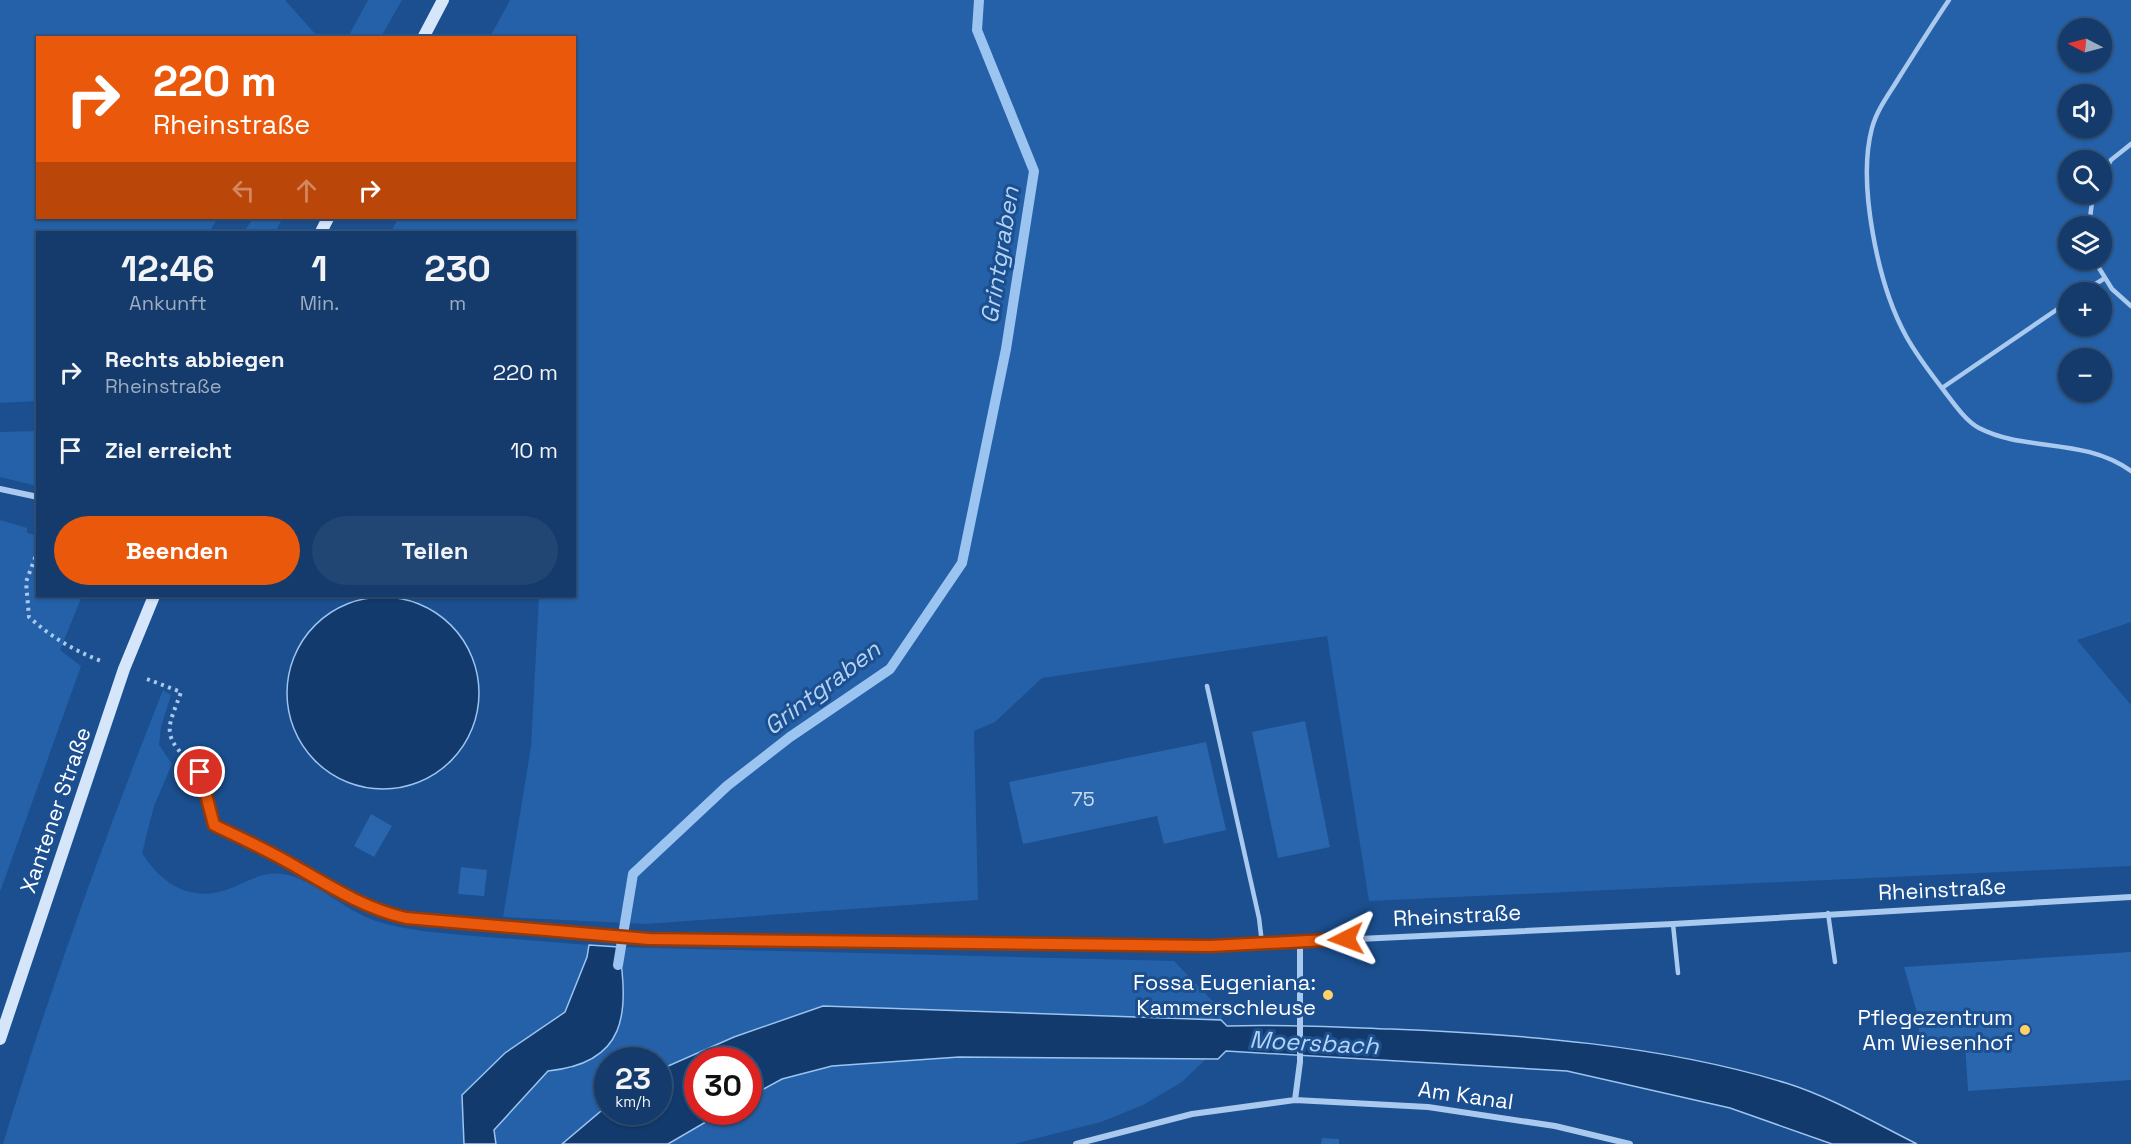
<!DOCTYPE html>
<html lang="de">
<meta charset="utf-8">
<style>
:root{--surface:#143b6b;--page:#214673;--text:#f1f3f6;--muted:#9dadc1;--line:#33557e;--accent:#ea580c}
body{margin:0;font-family:"Space Grotesk",sans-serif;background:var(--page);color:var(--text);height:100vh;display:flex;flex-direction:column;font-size:22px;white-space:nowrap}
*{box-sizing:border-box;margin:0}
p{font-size:20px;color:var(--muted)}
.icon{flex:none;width:33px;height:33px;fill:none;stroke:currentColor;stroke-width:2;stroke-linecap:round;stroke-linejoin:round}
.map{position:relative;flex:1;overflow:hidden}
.sheet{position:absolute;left:36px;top:231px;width:540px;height:366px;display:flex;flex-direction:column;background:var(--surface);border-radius:0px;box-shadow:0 2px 4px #0004,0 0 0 2px var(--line)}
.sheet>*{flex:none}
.guide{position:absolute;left:36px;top:36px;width:540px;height:183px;border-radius:0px;box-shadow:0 2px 4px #0004,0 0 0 2px var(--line);background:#ea580c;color:#fff;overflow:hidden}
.needle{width:39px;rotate:276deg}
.tools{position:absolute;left:2058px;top:18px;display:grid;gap:12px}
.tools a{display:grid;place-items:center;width:54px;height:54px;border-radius:50%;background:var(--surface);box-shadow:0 2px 4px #0004,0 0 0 2px var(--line);font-size:30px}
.speed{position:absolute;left:594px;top:1047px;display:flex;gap:12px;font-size:30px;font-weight:700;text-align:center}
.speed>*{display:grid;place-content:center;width:78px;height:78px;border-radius:50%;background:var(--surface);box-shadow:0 2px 4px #0004,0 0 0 2px var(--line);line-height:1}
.speed small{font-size:15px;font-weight:400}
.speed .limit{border:9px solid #d22;background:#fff;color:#111}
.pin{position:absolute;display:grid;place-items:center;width:51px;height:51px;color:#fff;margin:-26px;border:3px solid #fff;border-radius:50%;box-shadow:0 2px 6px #0007}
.me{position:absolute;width:66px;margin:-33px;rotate:267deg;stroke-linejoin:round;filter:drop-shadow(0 0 4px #0008)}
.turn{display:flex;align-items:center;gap:21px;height:126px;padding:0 18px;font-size:27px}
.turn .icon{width:78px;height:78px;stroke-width:2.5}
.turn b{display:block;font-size:42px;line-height:51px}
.lanes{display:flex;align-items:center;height:57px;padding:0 18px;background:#0003;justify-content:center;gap:30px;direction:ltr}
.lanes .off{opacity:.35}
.eta{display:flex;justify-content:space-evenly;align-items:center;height:102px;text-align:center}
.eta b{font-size:36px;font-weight:800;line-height:42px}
.cta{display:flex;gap:12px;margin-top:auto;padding:12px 18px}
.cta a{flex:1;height:69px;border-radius:36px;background:var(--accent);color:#fff;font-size:24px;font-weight:800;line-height:69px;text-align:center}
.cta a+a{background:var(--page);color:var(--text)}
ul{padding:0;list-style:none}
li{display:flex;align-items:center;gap:18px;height:78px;padding:0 18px}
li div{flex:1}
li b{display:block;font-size:22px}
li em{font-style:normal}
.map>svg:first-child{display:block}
</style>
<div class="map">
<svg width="2131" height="1144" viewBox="0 0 2131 1144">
<rect width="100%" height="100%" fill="#1b4f8f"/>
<!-- green -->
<path fill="#2461a8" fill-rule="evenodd" d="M0,0H285L318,37L38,38V218H218L209,232H38L37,401L0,403Z
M368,0H402L381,37H348Z
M510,0H2131V622L2077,640L2131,705V866L1369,901L1327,636L1042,678L995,722L974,731L978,900L646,924L503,917L531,747L539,596H574V232H391L398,218H574V38L490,37ZM2068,28H2102V62H2068ZM2068,94H2102V128H2068ZM2068,160H2102V194H2068ZM2068,226H2102V260H2068ZM2068,292H2102V326H2068ZM2068,358H2102V392H2068Z
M253,218H283L275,232H244Z
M37,431V486L0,477V432Z
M0,520L27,528V533L37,535L38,596H82L60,650L81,666L0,892Z
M163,690L171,695L161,727L159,745L172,764L154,806L142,853C161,883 189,902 226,890C245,884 261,871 282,874C314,878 344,911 376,921C408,931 441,933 475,936C513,939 551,942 589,945L587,957L565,1012L547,1023L462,1095L464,1144H3C49,991 104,839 163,690Z
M619,947L1174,961L1222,1011L1221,1020L823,1006L734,1037L659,1070L658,1060H608L607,1106L562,1144H496L494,1131L548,1071L571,1069L624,1000Z
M959,1057L1206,1059L1182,1082L1143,1105L1101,1122L1014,1144H668L723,1112H748L749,1097L782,1079L832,1066Z"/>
<!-- water -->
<path fill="#123a6d" stroke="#9cc4f0" stroke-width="1.5" d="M287 693a96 96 0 1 1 192 0a96 96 0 1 1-192 0Z
M589,945L619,947C629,1014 627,1063 548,1071L494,1130L496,1144H464L462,1095L505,1053L565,1012L587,957Z
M823,1006L1221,1020L1227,1026C1282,1024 1336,1027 1391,1029C1520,1034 1662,1045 1786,1083C1831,1097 1875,1123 1917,1144H1832L1730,1108L1567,1071L1226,1051L1218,1059L959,1057L832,1066L782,1079L749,1097L748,1060H698V1112H723L668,1144H562L607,1106L608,1112H658L659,1070L734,1037Z"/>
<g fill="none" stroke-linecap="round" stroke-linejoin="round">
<!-- stream -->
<path stroke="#9cc4f0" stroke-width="10" d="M618,965L633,874L727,786L790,737L890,669L962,563L1006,349L1034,171L977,30L979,0"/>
</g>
<!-- building -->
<path fill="#2a66ad" d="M1305,721L1330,847L1278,858L1252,732Z
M1206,742L1226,830L1164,844L1157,816L1023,844L1009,782Z
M371,814L392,826L374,857L354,846Z
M461,867L487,870L484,896L458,894Z
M2131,952V1080L1968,1091L1965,1044L1920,1047L1918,1016L1904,967Z
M1322,1138L1339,1139V1144H1321Z"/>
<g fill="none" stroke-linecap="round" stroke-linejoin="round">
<!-- path -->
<path stroke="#a9c9ee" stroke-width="4" stroke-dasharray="3 4.5" stroke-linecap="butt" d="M38,550L26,582L29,617C51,637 73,650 101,661
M147,679L181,692C170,724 160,733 187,759"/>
<!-- service -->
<path stroke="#a9c9ee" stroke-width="4.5" d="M1949,0C1932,25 1916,51 1900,76C1890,93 1877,109 1872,128C1857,184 1878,285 1906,336C1917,356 1931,374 1945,392C1954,404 1966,421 1979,428C2025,452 2084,437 2131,471
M2102,177L2111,160L2131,144
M2089,226L2093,194
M2094,260L2112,289L2131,306
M2083,292L2105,278
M1942,388L2068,302
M1207,686L1259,918L1262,943
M200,773L214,825L262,847L354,902L378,912L407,918L575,934
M1828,913L1835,962
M1673,924L1678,973"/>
<!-- minor -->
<path stroke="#a9c9ee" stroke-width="6" d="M0,489L38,497
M575,934L649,939L1210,946L1673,924L2131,897
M1295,1100L1300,1062V941
M1076,1144L1192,1114L1295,1100L1428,1107L1555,1126L1630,1144"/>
<!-- secondary -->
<path stroke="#d6e6fa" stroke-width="12" d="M423,38L443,0
M321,232L328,218
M0,1039L124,669L154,596"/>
</g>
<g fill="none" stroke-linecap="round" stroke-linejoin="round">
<!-- route casing -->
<g stroke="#983908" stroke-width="15">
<path id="route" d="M200,772L214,825C241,838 267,850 293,865C331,887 364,908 406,918L649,939L1210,946L1346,939"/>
</g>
<!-- route -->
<use href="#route" stroke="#ea580c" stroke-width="10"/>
</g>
<!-- markers -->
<g fill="#ffd166" stroke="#1b4f8f" stroke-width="2">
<circle cx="1328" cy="995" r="6"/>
<circle cx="2025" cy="1030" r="6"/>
</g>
<g text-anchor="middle" stroke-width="6" stroke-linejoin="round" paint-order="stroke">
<!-- number labels -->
<g font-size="20" fill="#cad9ea">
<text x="1083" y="806">75</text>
</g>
<!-- street labels -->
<g font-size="22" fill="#fff" stroke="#1b4f8f">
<text transform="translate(55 810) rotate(-71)" y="8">Xantener Straße</text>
<text transform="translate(1942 889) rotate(-3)" y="8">Rheinstraße</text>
<text transform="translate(1457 915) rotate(-3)" y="8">Rheinstraße</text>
<text transform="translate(1466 1095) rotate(8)" y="8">Am Kanal</text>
</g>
<!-- poi labels -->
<g font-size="22" fill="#fff" stroke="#1b4f8f" text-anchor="end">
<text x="1316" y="990">Fossa Eugeniana:<tspan x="1316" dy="25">Kammerschleuse</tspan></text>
<text x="2013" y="1025">Pflegezentrum<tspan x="2013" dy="25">Am Wiesenhof</tspan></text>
</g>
<!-- water labels -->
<g font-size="24" font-style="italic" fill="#b5d3f5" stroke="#1b4f8f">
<text transform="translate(1000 255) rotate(-81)" y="8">Grintgraben</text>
<text transform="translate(822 688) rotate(-37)" y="8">Grintgraben</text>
<text transform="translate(1314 1043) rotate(3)" y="8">Moersbach</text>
</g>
</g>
</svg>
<div class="tools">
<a><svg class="needle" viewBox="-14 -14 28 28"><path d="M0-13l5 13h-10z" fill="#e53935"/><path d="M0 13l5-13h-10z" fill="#9dadc1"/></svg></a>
<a><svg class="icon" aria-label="sound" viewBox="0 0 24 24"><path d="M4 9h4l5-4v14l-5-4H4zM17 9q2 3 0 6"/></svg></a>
<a><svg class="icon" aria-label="search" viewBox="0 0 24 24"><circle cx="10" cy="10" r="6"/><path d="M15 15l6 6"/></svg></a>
<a><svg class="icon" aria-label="layers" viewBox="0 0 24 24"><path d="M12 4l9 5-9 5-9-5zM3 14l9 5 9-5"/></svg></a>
<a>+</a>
<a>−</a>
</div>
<div class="speed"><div>23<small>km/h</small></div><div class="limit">30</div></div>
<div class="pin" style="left:200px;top:772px;background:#d93025"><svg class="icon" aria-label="arrive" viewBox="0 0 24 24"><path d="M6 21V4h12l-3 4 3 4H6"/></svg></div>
<svg class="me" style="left:1346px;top:939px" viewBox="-20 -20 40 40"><path d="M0-17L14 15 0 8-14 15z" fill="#ea580c" stroke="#fff" stroke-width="4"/></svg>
<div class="guide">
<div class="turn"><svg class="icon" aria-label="right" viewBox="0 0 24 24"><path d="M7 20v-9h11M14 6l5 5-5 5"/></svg><div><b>220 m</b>Rheinstraße</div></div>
<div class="lanes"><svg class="icon off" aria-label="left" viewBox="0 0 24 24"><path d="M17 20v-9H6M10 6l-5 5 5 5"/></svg><svg class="icon off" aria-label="ahead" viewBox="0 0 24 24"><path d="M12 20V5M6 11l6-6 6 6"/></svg><svg class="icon" aria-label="right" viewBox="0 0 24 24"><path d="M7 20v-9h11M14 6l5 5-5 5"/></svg></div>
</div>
<section class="sheet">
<div class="eta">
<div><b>12:46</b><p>Ankunft</p></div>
<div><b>1</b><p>Min.</p></div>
<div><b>230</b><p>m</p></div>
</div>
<ul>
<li><svg class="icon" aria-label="right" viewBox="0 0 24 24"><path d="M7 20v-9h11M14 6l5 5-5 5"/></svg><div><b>Rechts abbiegen</b><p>Rheinstraße</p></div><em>220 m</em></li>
<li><svg class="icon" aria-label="arrive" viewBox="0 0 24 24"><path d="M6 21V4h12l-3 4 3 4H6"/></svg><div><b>Ziel erreicht</b></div><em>10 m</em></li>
</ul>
<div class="cta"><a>Beenden</a><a>Teilen</a></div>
</section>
</div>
